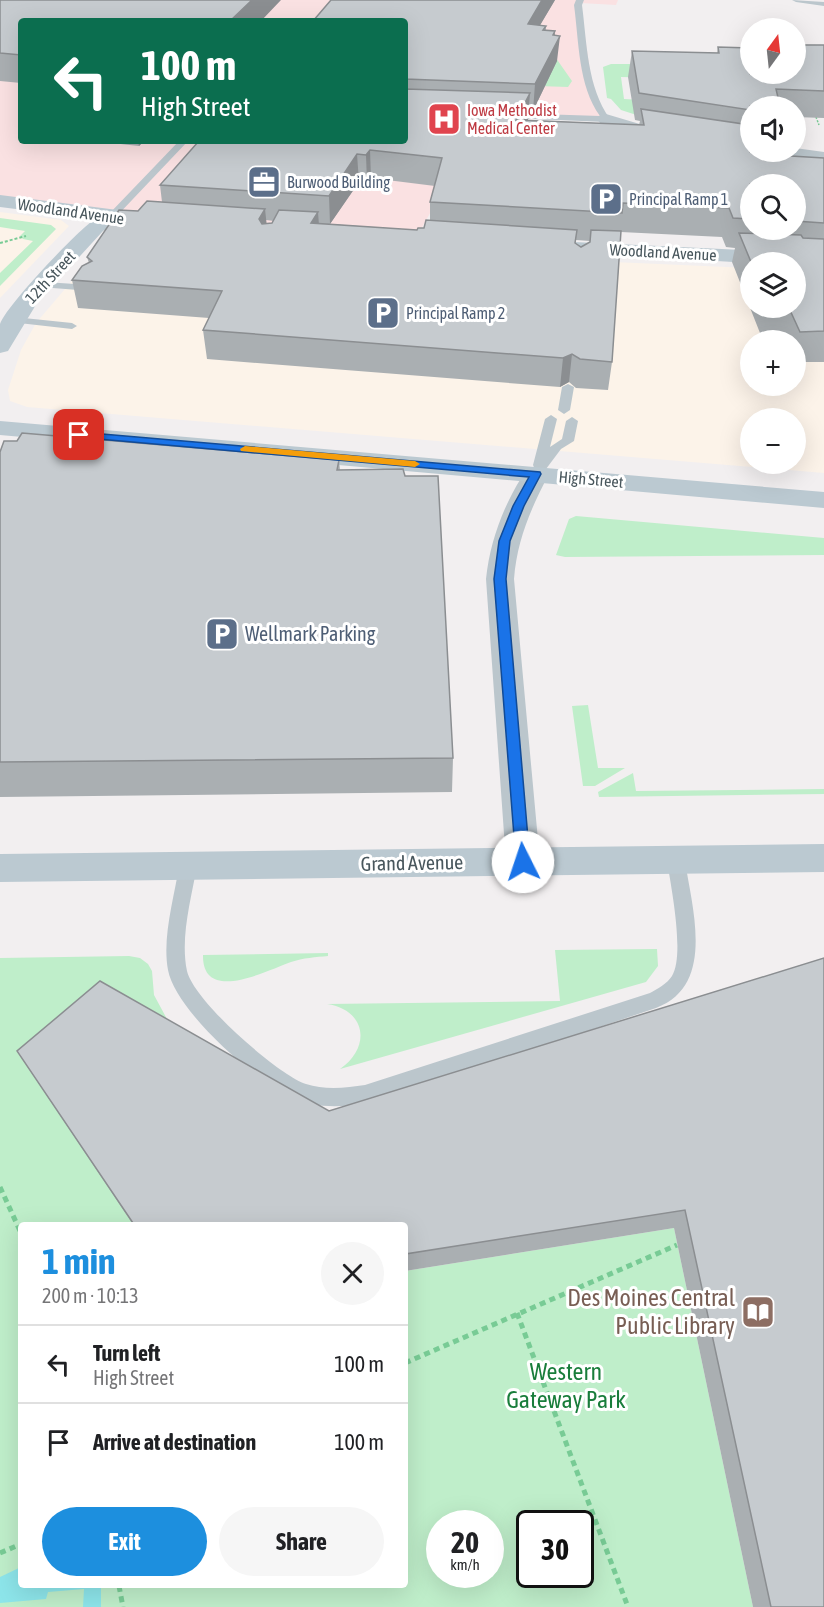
<!DOCTYPE html>
<meta charset="utf-8">
<style>
:root{--surface:#fff;--page:#f6f6f6;--text:#202124;--muted:#757577;--line:#e0e0e0;--accent:#1d8fde}
body{margin:0;font-family:"Asap Condensed",sans-serif;background:var(--page);color:var(--text);height:100vh;display:flex;flex-direction:column;font-size:22px;white-space:nowrap}
*{box-sizing:border-box;margin:0}
p{font-size:20px;color:var(--muted)}
.icon{flex:none;width:33px;height:33px;fill:none;stroke:currentColor;stroke-width:2;stroke-linecap:round;stroke-linejoin:round}
.map{position:relative;flex:1;overflow:hidden}
.drawer{position:absolute;left:18px;top:1222px;width:390px;height:366px;display:flex;flex-direction:column;background:var(--surface);border-radius:6px;box-shadow:0 6px 24px #0002}
.drawer>*{flex:none}
.top-card{position:absolute;left:18px;top:18px;width:390px;height:126px;border-radius:6px;box-shadow:0 6px 24px #0002;background:#0b6e4f;color:#fff;overflow:hidden}
.needle{width:39px;rotate:15deg}
.buttons{position:absolute;left:740px;top:18px;display:grid;gap:12px}
.buttons a{display:grid;place-items:center;width:66px;height:66px;border-radius:50%;background:var(--surface);box-shadow:0 6px 24px #0002;font-size:30px}
.speed{position:absolute;left:426px;top:1510px;display:flex;gap:12px;font-size:30px;font-weight:700;text-align:center}
.speed>*{display:grid;place-content:center;width:78px;height:78px;border-radius:50%;background:var(--surface);box-shadow:0 6px 24px #0002;line-height:1}
.speed small{font-size:15px;font-weight:400}
.speed .limit{border:3px solid #111;border-radius:9px;background:#fff;color:#111}
.pin{position:absolute;display:grid;place-items:center;width:51px;height:51px;color:#fff;margin:-26px;border-radius:12px;box-shadow:0 3px 9px #0006}
.me{position:absolute;width:66px;margin:-33px;rotate:356deg;stroke-linejoin:round;filter:drop-shadow(0 0 4px #0008)}
.turn{display:flex;align-items:center;gap:21px;height:126px;padding:0 24px;font-size:27px}
.turn .icon{width:78px;height:78px;stroke-width:2.5}
.turn b{display:block;font-size:42px;line-height:51px}
.round{display:grid;place-items:center;flex:none;width:63px;height:63px;border-radius:32px;background:var(--page)}
.head{display:flex;align-items:center;justify-content:space-between;height:102px;padding:0 24px}
h1{font-size:36px;font-weight:700;line-height:45px;color:var(--accent)}
.primary-button{display:flex;gap:12px;margin-top:auto;padding:12px 24px}
.primary-button a{flex:1;height:69px;border-radius:36px;background:var(--accent);color:#fff;font-size:24px;font-weight:700;line-height:69px;text-align:center}
.primary-button a+a{background:var(--page);color:var(--text)}
ul{padding:0;list-style:none}
li{display:flex;align-items:center;gap:18px;height:78px;padding:0 24px;border-top:2px solid var(--line)}
li div{flex:1}
li b{display:block;font-size:22px}
li em{font-style:normal}
.map>svg:first-child{display:block}
</style>
<div class="map">
<svg width="824" height="1607" viewBox="0 0 824 1607">
<rect width="100%" height="100%" fill="#f2eff0"/>
<!-- commercial -->
<path fill="#fcf3e9" fill-rule="evenodd" d="M0,212L61,220L69,226L0,298Z
M112,234L567,260L750,268V308H795L824,271V473L27,407L10,401L8,390L21,350L36,323ZM750,340H795V386H750ZM750,418H795V464H750Z"/>
<!-- medical -->
<path fill="#fae1e2" fill-rule="evenodd" d="M0,0H618L616,5L580,3L592,84L606,119L486,114L416,238L0,201ZM21,21H405V141H21Z"/>
<!-- green -->
<path fill="#bfeeca" fill-rule="evenodd" d="M551,51L572,81L568,87L538,86Z
M611,64H730L704,79L621,77L624,99L642,100L652,120L621,110L611,99L607,98L603,67Z
M0,218L51,225L56,229L0,286V273L33,241L23,239L20,236L25,231L0,227Z
M576,516L824,538V555L565,557L556,555L569,519Z
M588,705L598,768H625L595,786H583L572,706Z
M633,773L636,791L824,789V794L599,797L598,792Z
M657,949L658,966L646,982L340,1069C371,1048 367,1010 327,1004L560,1001L555,950Z
M328,953V956C316,957 303,958 291,962C268,970 202,1005 203,955Z
M129,956L140,958L148,964L152,971L154,995L174,1032L134,1225L21,1226V1586H405V1271L674,1228L753,1607H0V958ZM440,1524H490V1575H440ZM530,1524H580V1575H530Z"/>
<!-- water -->
<path fill="#8de5ea" d="M21,1567V1586H101V1607H83L84,1589L48,1592L46,1599L0,1603V1577Z"/>
<g fill="none" stroke-linecap="round" stroke-linejoin="round">
<!-- path-far2 -->
<path stroke="#78cb95" stroke-width="1.5" stroke-dasharray="2 1.5" stroke-linecap="butt" d="M816,117L819,125"/>
<!-- path-far1 -->
<path stroke="#78cb95" stroke-width="2" stroke-dasharray="3 2" stroke-linecap="butt" d="M0,243L26,236"/>
<!-- path -->
<path stroke="#78cb95" stroke-width="5" stroke-dasharray="6 4.5" stroke-linecap="butt" d="M0,1187L21,1233
M517,1313L628,1607
M405,1363L677,1245
M0,1553L21,1544
M119,1586L123,1607"/>
<!-- lane -->
<path fill="#bbc6cc" fill-rule="evenodd" d="M576,0H584L582,5C587,43 587,87 610,119L606,122L505,118L504,116L508,113L600,116C578,86 579,41 574,5Z
M792,0L824,2V6L796,2Z
M179,141H188L114,219H108V215Z
M44,282L91,285L96,288L91,291L40,287V283Z
M14,317L72,323L77,326L72,329L10,322L9,320Z
M568,384L574,387L570,410L564,414L558,410L562,387Z
M551,415L557,419L550,447L562,439L566,421L572,417L578,421L574,441L561,449L540,477H532L530,474L534,467L533,465L545,419Z
M676,854L682,856L685,861C692,908 716,986 656,1008L400,1094C370,1103 342,1110 311,1104C268,1095 176,1013 168,970C162,937 174,899 179,866L182,861L188,859L194,861L197,866C191,899 180,938 187,971C194,1001 277,1074 306,1084C324,1090 346,1088 365,1085L650,993C657,989 667,984 672,976C685,955 671,886 667,861L670,856Z"/>
<!-- street -->
<path fill="#bbc6cc" fill-rule="evenodd" d="M606,114L643,125L750,141V151L640,135L600,123L597,119L600,115Z
M795,148L824,152V162L785,157L779,156L776,152H795Z
M536,466L545,469L549,474C531,508 517,540 514,579L540,862L535,872L523,876L511,872L506,862L486,579C490,540 505,501 527,469Z"/>
<!-- secondary -->
<path fill="#bbc9d1" fill-rule="evenodd" d="M0,195L157,215L164,217L167,221L164,225L157,227L117,222L103,231L37,303L8,351L0,353C0,344 0,332 0,324C6,306 78,230 95,219L0,207Z
M574,242L824,254V266L795,265V262L750,263L567,252L564,248L567,244Z
M0,421L824,492V508L0,435Z
M824,844V872L0,882V854Z"/>
</g>
<!-- wall -->
<path fill="#aaafb2" fill-rule="evenodd" d="M0,0L21,21V83L0,81Z
M331,0H555L540,25L546,26V30L555,35L557,61L533,111H529L528,120L639,125L640,121L635,120L628,77L632,51L717,53L718,47L748,48L749,44L824,45V118L795,117V106H750V152L791,156L824,158V362H795V340H782L779,333H760L732,262L735,248L726,247L722,237L621,232L612,362L608,390L576,388L569,382L560,387L207,359L203,330L209,318L78,308L72,280L89,263L87,257L138,211L162,202L160,185L204,143L405,141V21ZM371,178L435,186L430,202V220L424,228L417,230L330,224L359,182L367,183ZM750,184H795V230H750ZM266,220L274,221L272,223L266,224ZM576,240L590,241V242L581,247L575,243ZM750,262H795V308H750Z
M93,141H144L139,146Z
M0,452L339,460L340,470L453,758L452,792L0,797Z
M824,958V1607H753L674,1228L405,1271V1226H134L17,1051L329,1111Z"/>
<!-- shaded-wall -->
<path fill="#8b8e91" d="M252,0H281L261,21H230Z
M542,0H555L526,49L528,24Z
M555,31L554,48L560,36L557,61L533,111L535,84Z
M530,93L528,120H516Z
M138,141H144L139,146Z
M370,150L371,178L367,183L366,155Z
M357,154L359,182L330,224L329,196Z
M265,209L268,236L259,219Z
M318,212L320,239L311,223Z
M572,354L569,382L560,387L563,358Z"/>
<!-- building -->
<path fill="#c6cbcf" stroke="#8b8e91" stroke-width="1.5" d="M0,0H252L230,21H21V55L0,53Z
M331,0H542L528,24L546,26L543,30L555,31L553,35L560,36L535,84L405,79V21H313Z
M795,45H824V91L776,89L780,106H750V110L639,93L632,51L719,53L718,47L750,48V74H795Z
M405,89L530,93L516,120L644,125L641,109L750,125V152H790L791,156L824,158V223L795,221V184H750V219L733,218L729,208L623,203L622,213L430,202L442,158L370,150L366,155L357,154L329,196L160,185L198,142L204,143L205,141H405Z
M147,201L265,209L259,219L262,224L272,223L279,210L318,212L311,223L417,230L418,228H424L426,220L577,230L575,243L581,247L590,242L591,230L621,231L612,362L580,359L572,354L563,358L203,330L222,291L72,280L82,266L92,261L87,257L119,210L138,211Z
M739,233L801,235L803,238L824,239V331L800,332L789,308H795V262H751Z
M22,433L339,460L337,470L403,469L405,476H438L453,758L0,762V452L4,441H17Z
M824,958V1607H771L685,1210L405,1254V1226H135L17,1051L100,981L329,1111Z"/>
<!-- route -->
<path fill="#1a73e8" stroke="#114b97" stroke-width="1.5" d="M79,432L540,472L541,474L524,506L510,541L506,579L530,862L528,866H518L516,862L494,579L499,541L513,506L529,477L76,437V433Z"/>
<!-- slow -->
<path fill="#f59e0b" d="M245,446L415,461L420,464L415,467L241,451L240,449Z"/>
<!-- icons -->
<defs>
<g id="hospital-square" transform="scale(1.725)"><rect x="-9" y="-9" width="18" height="18" rx="4" fill="#e0444e" stroke="#fff"/><path d="M-5-5h3v3.5h4V-5h3V5h-3V1.5h-4V5h-3Z" fill="#fff"/></g>
<g id="office-square" transform="scale(1.725)"><rect x="-9" y="-9" width="18" height="18" rx="4" fill="#5c6f8a" stroke="#fff"/><path d="M-6-3h4V-5.5h4V-3h4V5H-6ZM-1-4.5V-3h2v-1.5ZM-6 0V1H6V0Z" fill="#fff"/></g>
<g id="parking-square" transform="scale(1.725)"><rect x="-9" y="-9" width="18" height="18" rx="4" fill="#5c6f8a" stroke="#fff"/><path d="M-3.5-5.5H1a3.5 3.5 0 0 1 0 7H-1V5.5H-3.5ZM-1-3.4V-.6H.8a1.4 1.4 0 0 0 0-2.8Z" fill="#fff"/></g>
<g id="library-square" transform="scale(1.725)"><rect x="-9" y="-9" width="18" height="18" rx="4" fill="#8d6e63" stroke="#fff"/><path d="M-6-4Q-3-5.5-.7-3.5V5Q-3 3-6 4ZM6-4Q3-5.5 .7-3.5V5Q3 3 6 4Z" fill="#fff"/></g>
</defs>
<g fill-rule="evenodd">
<use href="#hospital-square" x="444" y="119"/>
<use href="#office-square" x="264" y="182"/>
<use href="#parking-square" x="606" y="199"/>
<use href="#parking-square" x="383" y="313"/>
<use href="#parking-square" x="222" y="634"/>
<use href="#library-square" x="758" y="1312"/>
</g>
<g text-anchor="middle" stroke-width="6" stroke-linejoin="round" paint-order="stroke">
<!-- far-health labels -->
<g font-size="16" fill="#be3a42" stroke="#fff" text-anchor="start">
<text x="467" y="116">Iowa Methodist<tspan x="467" dy="18">Medical Center</tspan></text>
</g>
<!-- far-service labels -->
<g font-size="16" fill="#4e5e75" stroke="#fff" text-anchor="start">
<text x="287" y="188">Burwood Building</text>
<text x="629" y="205">Principal Ramp 1</text>
<text x="406" y="319">Principal Ramp 2</text>
</g>
<!-- far-street labels -->
<g font-size="16" fill="#48565c" stroke="#fff">
<text transform="translate(71 211) rotate(8)" y="6">Woodland Avenue</text>
<text transform="translate(663 252) rotate(3)" y="6">Woodland Avenue</text>
<text transform="translate(50 277) rotate(-47)" y="6">12th Street</text>
<text transform="translate(591 479) rotate(5)" y="6">High Street</text>
</g>
<!-- service labels -->
<g font-size="20" fill="#4e5e75" stroke="#fff" text-anchor="start">
<text x="245" y="641">Wellmark Parking</text>
</g>
<!-- street labels -->
<g font-size="20" fill="#48565c" stroke="#fff">
<text transform="translate(412 863) rotate(-1)" y="7">Grand Avenue</text>
</g>
<!-- near-education labels -->
<g font-size="24" fill="#785e54" stroke="#fff" text-anchor="end">
<text x="735" y="1306">Des Moines Central<tspan x="735" dy="28">Public Library</tspan></text>
</g>
<!-- near-park labels -->
<g font-size="24" fill="#197d3b" stroke="#fff">
<text x="566" y="1380">Western<tspan x="566" dy="28">Gateway Park</tspan></text>
</g>
</g>
</svg>
<div class="buttons">
<a><svg class="needle" viewBox="-14 -14 28 28"><path d="M0-13l5 13h-10z" fill="#e53935"/><path d="M0 13l5-13h-10z" fill="#757577"/></svg></a>
<a><svg class="icon" aria-label="sound" viewBox="0 0 24 24"><path d="M4 9h4l5-4v14l-5-4H4zM17 9q2 3 0 6"/></svg></a>
<a><svg class="icon" aria-label="search" viewBox="0 0 24 24"><circle cx="10" cy="10" r="6"/><path d="M15 15l6 6"/></svg></a>
<a><svg class="icon" aria-label="layers" viewBox="0 0 24 24"><path d="M12 4l9 5-9 5-9-5zM3 14l9 5 9-5"/></svg></a>
<a>+</a>
<a>−</a>
</div>
<div class="speed"><div>20<small>km/h</small></div><div class="limit">30</div></div>
<div class="pin" style="left:79px;top:435px;background:#d93025"><svg class="icon" aria-label="arrive" viewBox="0 0 24 24"><path d="M6 21V4h12l-3 4 3 4H6"/></svg></div>
<svg class="me" style="left:523px;top:862px" viewBox="-20 -20 40 40"><circle r="19" fill="#fff"/><path d="M0-13L10 11 0 6-10 11z" fill="#1a73e8"/></svg>
<div class="top-card">
<div class="turn"><svg class="icon" aria-label="left" viewBox="0 0 24 24"><path d="M17 20v-9H6M10 6l-5 5 5 5"/></svg><div><b>100 m</b>High Street</div></div>
</div>
<section class="drawer">
<div class="head"><div><h1>1 min</h1><p>200 m · 10:13</p></div><a class="round"><svg class="icon" aria-label="close" viewBox="0 0 24 24"><path d="M6 6l12 12M18 6L6 18"/></svg></a></div>
<ul>
<li><svg class="icon" aria-label="left" viewBox="0 0 24 24"><path d="M17 20v-9H6M10 6l-5 5 5 5"/></svg><div><b>Turn left</b><p>High Street</p></div><em>100 m</em></li>
<li><svg class="icon" aria-label="arrive" viewBox="0 0 24 24"><path d="M6 21V4h12l-3 4 3 4H6"/></svg><div><b>Arrive at destination</b></div><em>100 m</em></li>
</ul>
<div class="primary-button"><a>Exit</a><a>Share</a></div>
</section>
</div>
